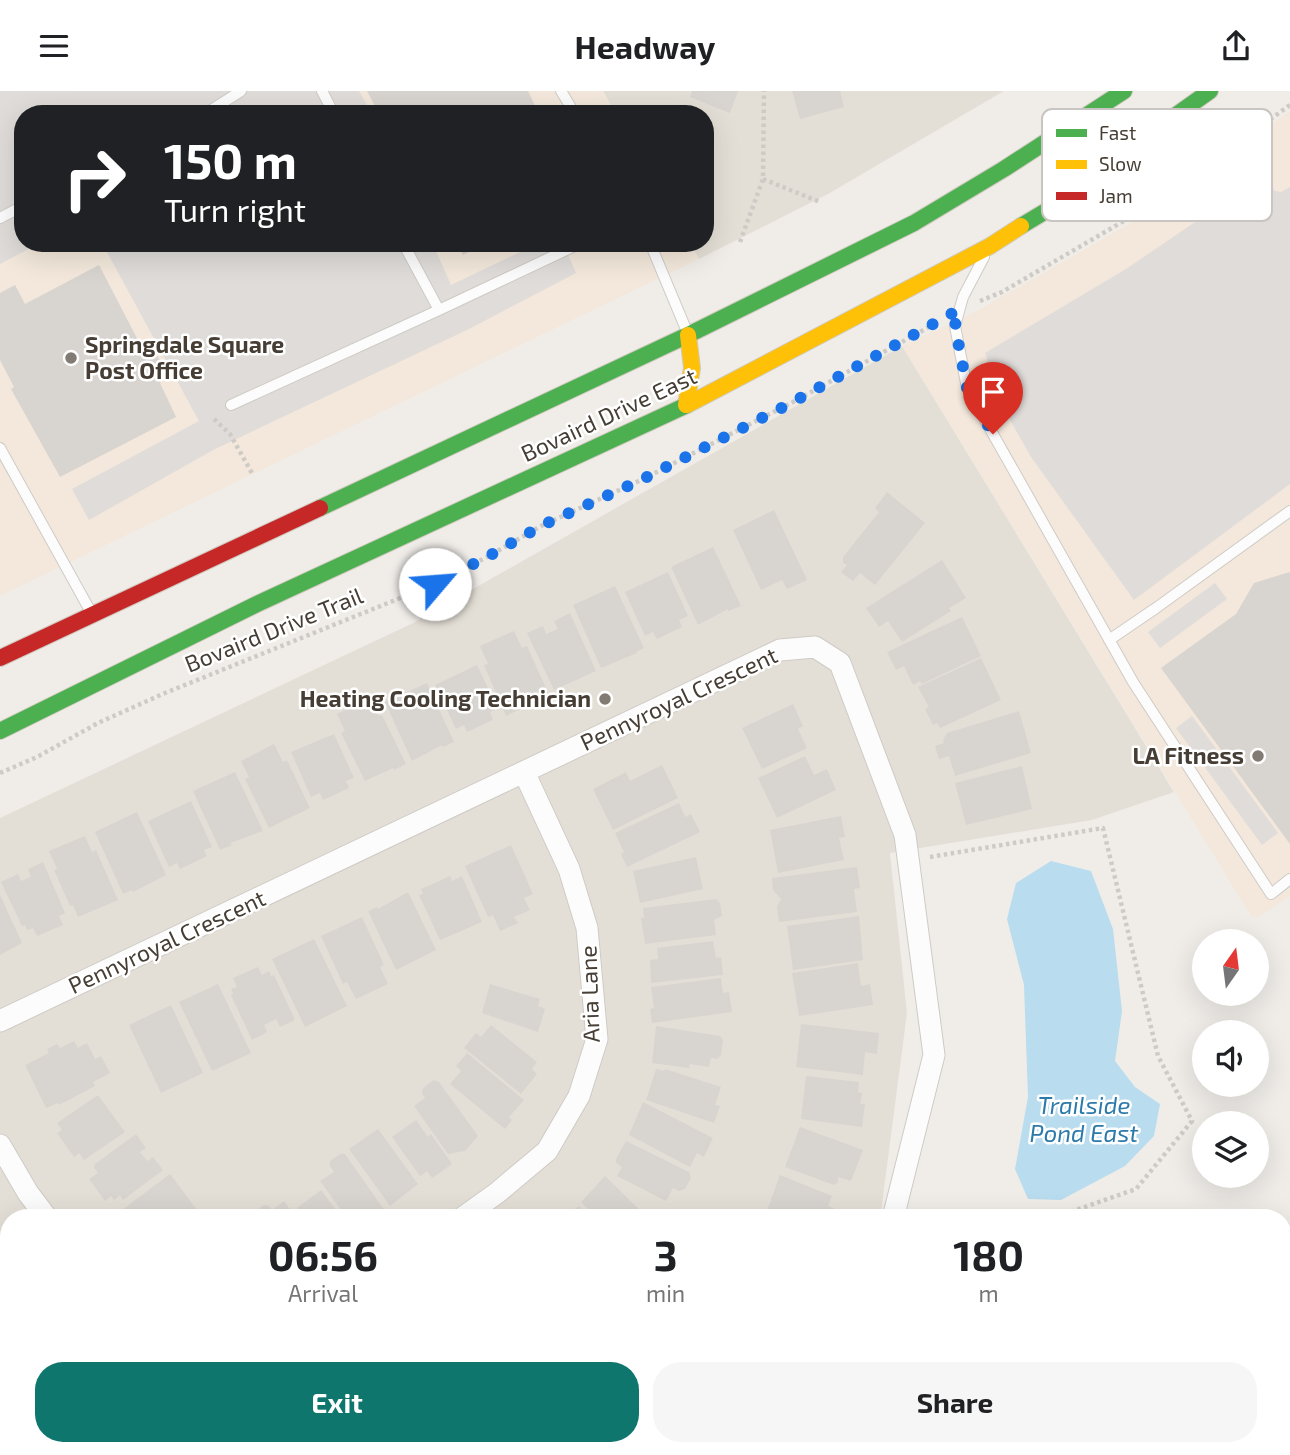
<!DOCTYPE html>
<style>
:root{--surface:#fff;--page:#f6f6f6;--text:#202124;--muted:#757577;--accent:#0f766e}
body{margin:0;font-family:"Exo 2",sans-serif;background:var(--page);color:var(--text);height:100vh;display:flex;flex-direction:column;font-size:26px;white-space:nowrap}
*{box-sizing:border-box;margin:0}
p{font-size:23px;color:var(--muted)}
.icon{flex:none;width:38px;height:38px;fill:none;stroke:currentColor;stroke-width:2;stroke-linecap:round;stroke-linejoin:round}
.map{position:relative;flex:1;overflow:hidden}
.drawer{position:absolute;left:0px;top:1118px;width:1292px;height:247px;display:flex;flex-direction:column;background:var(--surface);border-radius:28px 28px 0 0;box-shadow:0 7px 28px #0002}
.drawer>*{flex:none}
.top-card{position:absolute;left:14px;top:14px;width:700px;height:147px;border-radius:28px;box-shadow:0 7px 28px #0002;background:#202124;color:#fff;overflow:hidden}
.needle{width:46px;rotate:14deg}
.buttons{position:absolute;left:1192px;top:838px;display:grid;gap:14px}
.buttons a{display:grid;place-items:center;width:77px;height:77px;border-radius:50%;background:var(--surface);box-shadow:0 7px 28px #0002;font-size:35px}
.pin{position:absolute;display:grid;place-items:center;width:60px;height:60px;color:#fff;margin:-72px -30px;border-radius:50% 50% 50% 0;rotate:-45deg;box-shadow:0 0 7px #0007}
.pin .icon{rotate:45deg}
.me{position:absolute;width:77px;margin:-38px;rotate:63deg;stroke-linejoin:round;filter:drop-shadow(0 0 5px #0008)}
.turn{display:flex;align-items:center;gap:24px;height:147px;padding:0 35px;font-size:32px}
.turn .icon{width:91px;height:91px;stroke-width:2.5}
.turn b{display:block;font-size:49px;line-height:60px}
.eta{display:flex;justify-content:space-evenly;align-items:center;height:119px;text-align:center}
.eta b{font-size:42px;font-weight:700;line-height:49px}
.button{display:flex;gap:14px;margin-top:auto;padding:14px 35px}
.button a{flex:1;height:80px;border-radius:28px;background:var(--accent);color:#fff;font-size:28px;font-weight:700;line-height:80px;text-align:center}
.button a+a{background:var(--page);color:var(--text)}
header{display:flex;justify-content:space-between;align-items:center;height:91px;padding:0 35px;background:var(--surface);font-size:32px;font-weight:700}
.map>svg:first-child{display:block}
</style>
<header><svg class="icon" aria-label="menu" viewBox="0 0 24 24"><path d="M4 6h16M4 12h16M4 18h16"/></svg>Headway<svg class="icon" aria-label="share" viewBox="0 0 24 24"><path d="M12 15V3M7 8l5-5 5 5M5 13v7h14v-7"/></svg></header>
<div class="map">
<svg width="1290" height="1364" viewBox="0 0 1290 1364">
<rect width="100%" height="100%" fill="#f0ede9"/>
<!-- residential -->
<path fill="#e4dfd6" d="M603,0H1004L828,103L699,168L690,152H705V23H616Z
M902,255L1174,701L1092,729L890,762L907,922L881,1121L877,1127H9V1356H665L654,1364H0V727L413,532Z"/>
<!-- commercial -->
<path fill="#f3e8db" d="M0,0H603L616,23H23V152H690L699,168L0,505Z
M1290,20V805L1259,826L1251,825L902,255L977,220L1143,125Z"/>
<!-- industrial -->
<path fill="#e2ddd8" d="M1290,1212V1364H1087L1097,1356H1283V1217Z"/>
<!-- parking -->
<path fill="#dfdcd9" d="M0,0H359L372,23H23V152H40L0,173Z
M1263,85L1275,100L1281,101L1290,96V393L1134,509L1031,366L1006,322L985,262L1126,178Z
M102,152H442L444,155L436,160L451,194L539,152H563L576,182L469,238L215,358L89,429L72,398L199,330Z
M1215,492L1227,508L1160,557L1148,541Z
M1192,625L1278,742L1262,754L1176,637Z"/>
<!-- water -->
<path fill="#b9dcef" d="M1051,770L1091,780L1113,838L1122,920L1115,970L1135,996L1160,1013L1154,1045L1125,1075L1061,1109L1028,1108L1015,1078L1028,1006L1024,894L1007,828L1016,792Z"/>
<!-- building -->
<path fill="#d8d4d0" d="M367,0H528L539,23H379Z
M692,0H738L730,22L690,6Z
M792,0H840L844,16L800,28Z
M457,152H487L463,164Z
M99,174L141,255L155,262L162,272L163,286L160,292L176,326L60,386L11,298L14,296L0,269V202L15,194L25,213Z
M887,401L925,432L875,494L860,482L853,490L841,481L847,474L843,472V466L879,421L875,417Z
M774,419L807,489L787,498L782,489L761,499L733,439Z
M713,456L741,515L728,520V518L698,534L671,476Z
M942,469L966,507L949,517L951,520L902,551L888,530L879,536L866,517Z
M668,481L688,525L679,529L682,536L657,548L653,541L645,545L625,501Z
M1290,481V753L1161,577L1236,523L1254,492Z
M615,495L644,557L636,561L637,562L601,577L573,514Z
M570,522L596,580L554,599L527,542L543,535L546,543L558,538L554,530Z
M962,526L981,565L922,593L920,590L913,594L904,575L896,579L887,561Z
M514,540L522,557L527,555L549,604L506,625L484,574L488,573L480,555Z
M981,567L1001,609L940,637L937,632L933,634L925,618L929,616L918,596Z
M477,574L498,618L490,621L493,629L467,641L464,634L456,638L435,594Z
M427,592L454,651L443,656L442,654L412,670L385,611Z
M370,607L379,625L382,624L406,673L394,679L393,677L365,690L341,642L345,640L337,623Z
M793,613L803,635L798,638L807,657L762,678L742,637Z
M1019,620L1031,662L955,685L949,665L939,668L935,655L944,652L943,649L947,642Z
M334,643L354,687L346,690L349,697L323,709L320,702L311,706L291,661Z
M274,653L283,671L287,669L310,717L269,737L245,688L249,686L241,670Z
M805,665L814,684L827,678L836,699L777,727L758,687Z
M662,674L678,707L613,739L593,698L626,681L630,690Z
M1022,675L1032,718L966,734L955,692Z
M235,681L263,740L230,752L232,754L220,759L193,700Z
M191,710L212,756L204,759L207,765L180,778L177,772L169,776L148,730Z
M679,712L685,726L691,723L700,741L627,776L621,763L624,761L615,742Z
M137,721L166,784L133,801L132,799L123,803L95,741Z
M841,725L845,746L839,747L844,769L778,782L770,739Z
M85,745L92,761L96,759L118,809L78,826L73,814L70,815L54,779L57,778L49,760Z
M511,754L533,803L524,807L530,819L514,826L518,832L500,840L493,824L488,826L465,775Z
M696,766L703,798L640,812L633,780Z
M43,771L65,822L59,825L63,834L37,845L33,837L27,839L25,834L22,835L1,791L18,783L21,790L31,786L28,778Z
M857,776L860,797L854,798L857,821L779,831L777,816L781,808L773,799L772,787Z
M450,785L452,790L462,785L482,831L440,849L419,804L423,803L421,798Z
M408,801L436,859L396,879L368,820L377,816L378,818Z
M0,804L22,852L0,864Z
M716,808L720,812L722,825L714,829L716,844L645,853L641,827H644L643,817Z
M859,825L863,869L793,879L787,835Z
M362,826L384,874L380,876L388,893L356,908L347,891L343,893L321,845Z
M314,848L347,915L305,936L272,868Z
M713,850L716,867L721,866L723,884L651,892L650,869L658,868L657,857Z
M858,872L861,895L870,893L873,914L799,925L792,882Z
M258,876L262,884L269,880L271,885L274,884L295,929L280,936L276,928L264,934L267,941L252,949L231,904L233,903L231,898L237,896L233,887Z
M721,887L723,902L729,901L732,921L652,932L650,918L654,917L651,896Z
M218,893L251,962L212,980L179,911Z
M490,893L540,908L538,915L545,918L538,941L482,922Z
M171,914L203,982L161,1002L129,934Z
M801,933L879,942L877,963L865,961L863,984L796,976Z
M491,934L537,971L532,978L537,983L521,1003L464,957L476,942L481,946Z
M656,935L720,945L723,949L721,964L717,968L711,967L709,976L690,973L689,977L652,972Z
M74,950L78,957L87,952L95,968L101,965L110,982L93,991L95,995L59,1014L58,1012L46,1017L25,974L49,962L47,958L57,953L60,957Z
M467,962L524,1009L509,1026L512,1029L505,1038L450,993L461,980L456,975Z
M656,978L664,980L665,978L721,996L715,1014L720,1015L714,1032L646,1009Z
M806,985L859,991L858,1001L862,1002L860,1013H865L862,1036L801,1028Z
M434,989L439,991L478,1045L465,1060L448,1063L414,1015L425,1007L422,1002L423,997Z
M98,1004L125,1041L84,1069L79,1062L74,1066L57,1042L62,1039L57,1032Z
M643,1011L713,1047L704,1066L697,1062L690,1076L629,1044Z
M416,1029L428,1046L431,1043L452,1073L432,1087L427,1080L420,1085L392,1046Z
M800,1036L863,1059L851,1090L838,1086V1091L834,1094L785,1076Z
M378,1038L418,1093L390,1115L349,1058Z
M136,1043L146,1057L140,1061L147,1070L153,1066L163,1079L123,1109L120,1104L114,1109L111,1105L105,1110L89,1088L98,1082L94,1076L95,1073Z
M626,1050L689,1081L691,1087L685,1098L679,1100L673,1097L666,1110L617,1085L622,1076L616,1072V1068Z
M340,1063H345L385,1120L375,1127H347L320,1090L334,1081L330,1075V1070Z
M170,1083L198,1120L188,1127H117L115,1124Z
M780,1084L832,1105L828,1115L835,1118L831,1127H771L765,1125Z
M605,1085L648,1127H597L581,1111Z
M321,1099L342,1127H305L297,1117Z
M284,1110L296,1127H252L253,1122L264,1114L269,1115L272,1119Z
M579,1115L588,1127H562Z
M9,1174V1220L0,1227V1180Z
M9,1229V1260L4,1253L0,1256V1235Z
M104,1356H149L154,1364H93Z
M285,1356H328L318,1364H291Z
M353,1356H375L380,1364H343Z
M499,1356H556L562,1364H505Z
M560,1356H617L622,1363L566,1364Z"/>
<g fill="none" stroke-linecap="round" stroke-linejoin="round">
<!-- lane casing -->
<g stroke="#cecbc6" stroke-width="12">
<path id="lane" d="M322,0L334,23
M561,0L575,23
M205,23L241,0
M0,127L23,115
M403,152L439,219L581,152
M650,152L688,243
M984,166L963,206L955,235L967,297L1133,591L1271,803L1290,788
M231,314L439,219
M0,357L92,523
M1109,549L1156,517L1290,420"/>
</g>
<!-- street casing -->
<g stroke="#cecbc6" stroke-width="23">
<path id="street" d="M0,930L780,559L815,556L840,572L905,744L934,964L893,1127
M0,1054L28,1102L47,1127
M462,1127L497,1102L547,1060L579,1005L597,948L587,837L569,778L524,681
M217,1356L223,1364
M699,1364L709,1356"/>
</g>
<!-- fast casing -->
<g stroke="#d0cac0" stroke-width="18">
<path id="fast" d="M1021,135L1046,120L1096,81L1210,0
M320,417L688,244L914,132L1004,78L1124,0
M0,640L257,513L687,314"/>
</g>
<!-- slow casing -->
<g stroke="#d0cac0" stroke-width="18">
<path id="slow" d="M686,314L692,277L688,244
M687,314L990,155L1021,135"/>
</g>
<!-- jam casing -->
<g stroke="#d0cac0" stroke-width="18">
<path id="jam" d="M0,567L320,417"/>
</g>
<!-- path -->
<path stroke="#cecbc6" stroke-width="4.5" stroke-dasharray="3.5 3.5" stroke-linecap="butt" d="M763,88L820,111
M740,151L763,88L764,0
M980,210L1002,201L1153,113L1290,14
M214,328L230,343L253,384
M0,682L37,666L98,632L165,602L435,493L487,466L541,435L641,389L793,311L938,231
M930,766L1103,737L1158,965L1192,1030L1136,1098L1062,1124L1010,1123"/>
<!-- lane -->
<use href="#lane" stroke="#fdfcfc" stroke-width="10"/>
<!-- street -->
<use href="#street" stroke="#fdfcfc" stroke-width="21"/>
<!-- fast -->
<use href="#fast" stroke="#4caf50" stroke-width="16"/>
<!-- slow -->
<use href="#slow" stroke="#ffc107" stroke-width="16"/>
<!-- jam -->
<use href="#jam" stroke="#c62828" stroke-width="16"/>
</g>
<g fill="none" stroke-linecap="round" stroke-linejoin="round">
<!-- route -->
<path stroke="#1a73e8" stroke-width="12" stroke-dasharray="0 21.6" d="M435,493L487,466L541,435L641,389L793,311L958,219L955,235L967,297L993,343"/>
</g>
<!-- markers -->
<g fill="#827b74" stroke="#fff" stroke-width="2.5">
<circle cx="71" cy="267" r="7"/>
<circle cx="605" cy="608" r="7"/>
<circle cx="1258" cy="665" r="7"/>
</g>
<g text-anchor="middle" stroke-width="5" stroke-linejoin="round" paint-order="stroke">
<!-- poi labels -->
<g font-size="23" font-weight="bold" fill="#463e35" stroke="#fff" text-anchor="end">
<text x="85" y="262" text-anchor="start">Springdale Square<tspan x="85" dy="26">Post Office</tspan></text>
<text x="591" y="616">Heating Cooling Technician</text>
<text x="1244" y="673">LA Fitness</text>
</g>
<!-- street labels -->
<g font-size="23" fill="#463e35" stroke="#fff">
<text transform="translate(609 324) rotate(-25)" y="8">Bovaird Drive East</text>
<text transform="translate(274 539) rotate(-22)" y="8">Bovaird Drive Trail</text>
<text transform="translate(679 608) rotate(-25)" y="8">Pennyroyal Crescent</text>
<text transform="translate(167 851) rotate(-25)" y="8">Pennyroyal Crescent</text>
<text transform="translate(590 903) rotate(-92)" y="8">Aria Lane</text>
</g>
<!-- water labels -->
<g font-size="24" font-style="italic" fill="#2c7aaa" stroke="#fff">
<text x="1084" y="1023">Trailside<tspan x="1084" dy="28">Pond East</tspan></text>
</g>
</g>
<!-- legend -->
<rect x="1042" y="18" width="230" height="112" rx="10" fill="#fff" stroke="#c8c5c2" stroke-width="2"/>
<rect x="1056" y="38" width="31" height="8" fill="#4caf50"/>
<rect x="1056" y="69" width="31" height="9" fill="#ffc107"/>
<rect x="1056" y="101" width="31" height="8" fill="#c62828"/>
<g font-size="19" fill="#463e35">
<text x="1099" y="49">Fast</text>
<text x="1099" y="80">Slow</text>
<text x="1099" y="112">Jam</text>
</g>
</svg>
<div class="buttons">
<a><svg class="needle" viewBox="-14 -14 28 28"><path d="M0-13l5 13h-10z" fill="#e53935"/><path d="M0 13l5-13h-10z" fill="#757577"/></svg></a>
<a><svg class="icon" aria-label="sound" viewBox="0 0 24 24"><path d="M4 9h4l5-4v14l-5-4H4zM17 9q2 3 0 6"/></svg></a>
<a><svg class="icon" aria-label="layers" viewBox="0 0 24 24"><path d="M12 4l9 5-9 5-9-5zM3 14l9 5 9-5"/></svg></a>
</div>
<div class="pin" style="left:993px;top:343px;background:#d93025"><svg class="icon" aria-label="arrive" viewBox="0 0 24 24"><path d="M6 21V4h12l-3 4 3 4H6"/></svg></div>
<svg class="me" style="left:435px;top:493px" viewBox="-20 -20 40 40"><circle r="19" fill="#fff"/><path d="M0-13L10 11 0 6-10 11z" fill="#1a73e8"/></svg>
<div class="top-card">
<div class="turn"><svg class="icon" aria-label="right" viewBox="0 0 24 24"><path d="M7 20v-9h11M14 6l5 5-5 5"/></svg><div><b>150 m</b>Turn right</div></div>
</div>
<section class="drawer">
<div class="eta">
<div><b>06:56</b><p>Arrival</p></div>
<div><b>3</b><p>min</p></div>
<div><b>180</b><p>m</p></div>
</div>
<div class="button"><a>Exit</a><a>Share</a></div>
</section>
</div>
